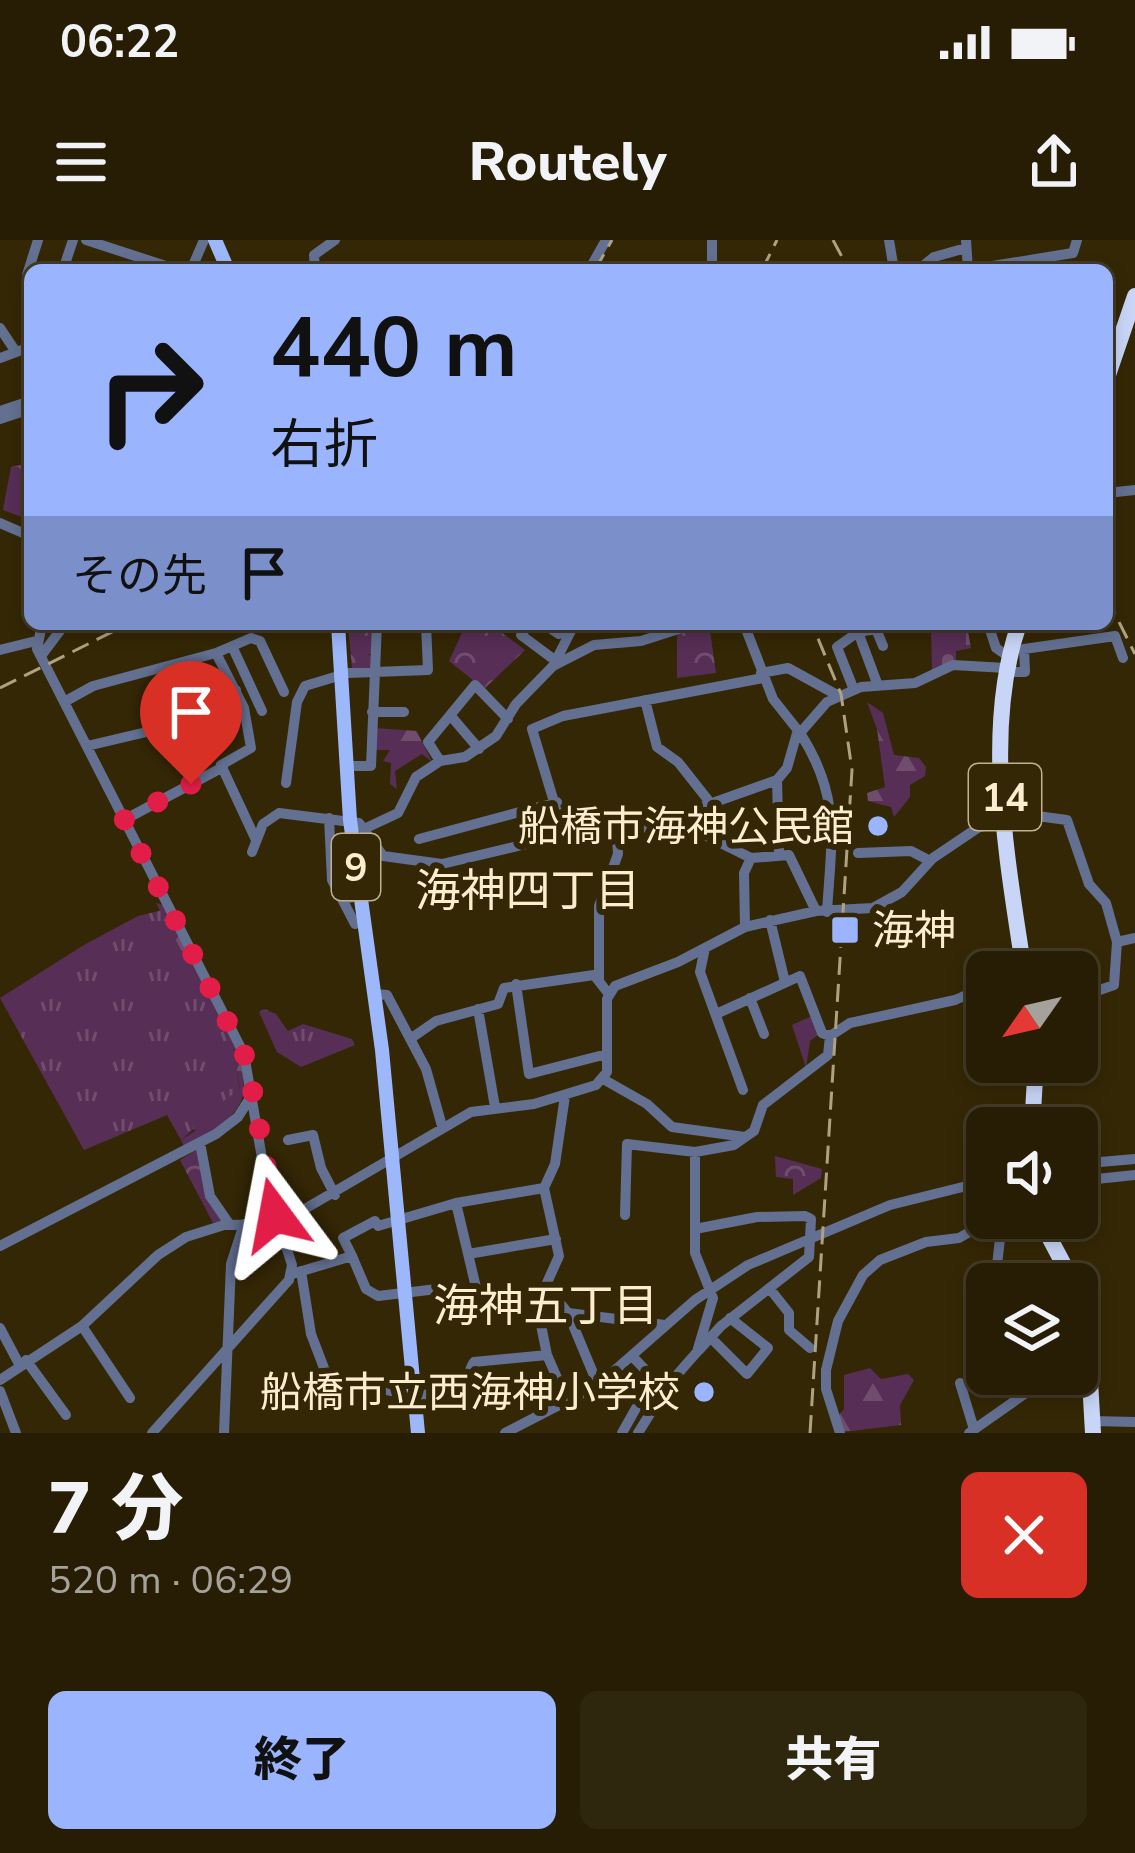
<!DOCTYPE html>
<html lang="ja">
<meta charset="utf-8">
<style>
:root{--surface:#271d04;--page:#2f260e;--text:#f1f3f6;--muted:#a4a29a;--line:#433b26;--accent:#9ab5fd}
body{margin:0;font-family:"Nunito Sans","Noto Sans JP",sans-serif;background:var(--page);color:var(--text);height:100vh;display:flex;flex-direction:column;font-size:45px;white-space:nowrap}
*{box-sizing:border-box;margin:0}
p{font-size:39px;color:var(--muted)}
.icon{flex:none;width:66px;height:66px;fill:none;stroke:currentColor;stroke-width:2;stroke-linecap:round;stroke-linejoin:round}
.map{position:relative;height:1193px;overflow:hidden}
.drawer{display:flex;flex-direction:column;background:var(--surface);flex:1}
.drawer>*{flex:none}
.guide{position:absolute;left:24px;top:24px;width:1089px;height:366px;border-radius:18px;box-shadow:0 6px 18px #0003,0 0 0 3px var(--line);background:#9ab5fd;color:#111;overflow:hidden}
.needle{width:78px;rotate:236deg}
.controls{position:absolute;left:966px;top:711px;display:grid;gap:24px}
.controls a{display:grid;place-items:center;width:132px;height:132px;border-radius:18px;background:var(--surface);box-shadow:0 6px 18px #0003,0 0 0 3px var(--line);font-size:60px}
.pin{position:absolute;display:grid;place-items:center;width:102px;height:102px;color:#fff;margin:-123px -51px;border-radius:50% 50% 50% 0;rotate:-45deg;box-shadow:0 0 12px #0007}
.pin .icon{rotate:45deg}
.me{position:absolute;width:132px;margin:-66px;rotate:347deg;stroke-linejoin:round;filter:drop-shadow(0 0 9px #0008)}
.turn{display:flex;align-items:center;gap:42px;height:252px;padding:0 48px;font-size:54px}
.turn .icon{width:156px;height:156px;stroke-width:2.5}
.turn b{display:block;font-size:84px;line-height:102px}
.then{display:flex;align-items:center;height:114px;padding:0 48px;background:#0003;gap:24px;font-size:45px}
.round{display:grid;place-items:center;flex:none;width:126px;height:126px;border-radius:18px;background:var(--page)}
.head{display:flex;align-items:center;justify-content:space-between;height:204px;padding:0 48px}
h1{font-size:72px;font-weight:800;line-height:90px}
.action{display:flex;gap:24px;margin-top:auto;padding:24px 48px}
.action a{flex:1;height:138px;border-radius:18px;background:var(--accent);color:#111;font-size:48px;font-weight:800;line-height:138px;text-align:center}
.action a+a{background:var(--page);color:var(--text)}
.status{display:flex;justify-content:space-between;align-items:center;height:84px;padding:0 60px;background:var(--surface);direction:ltr}
.status svg{height:33px;fill:currentColor}
header{display:flex;justify-content:space-between;align-items:center;height:156px;padding:0 48px;background:var(--surface);font-size:54px;font-weight:800}
.map>svg:first-child{display:block}
</style>
<div class="status"><b>06:22</b><svg viewBox="0 0 49 12"><path d="M0 12V9h3v3zM5 12V6h3v6zM10 12V3h3v9zM15 12V0h3v12zM26 1h20v11H26zM47 4h2v5h-2z"/></svg></div>
<header><svg class="icon" aria-label="menu" viewBox="0 0 24 24"><path d="M4 6h16M4 12h16M4 18h16"/></svg>Routely<svg class="icon" aria-label="share" viewBox="0 0 24 24"><path d="M12 15V3M7 8l5-5 5 5M5 13v7h14v-7"/></svg></header>
<div class="map">
<svg width="1135" height="1193" viewBox="0 0 1135 1193">
<defs>
<pattern id="grass-tufts" width="24" height="20" patternUnits="userSpaceOnUse" patternTransform="scale(3)"><rect width="24" height="20" fill="#572e56"/><path d="M3 7l-1-3M5 7V3M7 7l1-3M15 17l-1-3M17 17v-4M19 17l1-3" fill="none" stroke="#704d6d"/></pattern>
<pattern id="forest-firs" width="22" height="20" patternUnits="userSpaceOnUse" patternTransform="scale(3)"><rect width="22" height="20" fill="#572e56"/><path d="M5 1l3.5 6h-7zM16 11l3.5 6h-7z" fill="#704d6d"/></pattern>
<pattern id="cemetery-stones" width="16" height="16" patternUnits="userSpaceOnUse" patternTransform="scale(3)"><rect width="16" height="16" fill="#572e56"/><path d="M2 7V4a2 2 0 0 1 4 0v3zM10 15v-3a2 2 0 0 1 4 0v3z" fill="#704d6d"/></pattern>
<pattern id="park-crowns" width="20" height="18" patternUnits="userSpaceOnUse" patternTransform="scale(3)"><rect width="20" height="18" fill="#572e56"/><path d="M2 6a3 3 0 1 1 6 0M12 15a3 3 0 1 1 6 0" fill="none" stroke="#704d6d"/></pattern>
</defs>
<rect width="100%" height="100%" fill="#342705"/>
<!-- grass -->
<path fill="url(#grass-tufts)" d="M163,670L233,807L240,850L181,900L167,875L84,910L0,758L84,705L138,676Z
M264,769L276,774L288,791L303,784L352,799L355,805L301,827L277,812L259,772Z"/>
<!-- forest -->
<path fill="url(#forest-firs)" d="M867,462L883,473L894,515L919,518L926,527L925,536L910,545V557L894,577L891,567L868,561L867,553L885,547L877,489Z
M375,488L417,491L432,522L422,514L395,531L397,549L390,544L391,523L383,521L390,510H374Z
M156,663L163,665C184,705 259,821 241,861C229,886 207,895 184,907L181,900L195,891L191,876L211,870L240,849L233,807Z
M870,1128L881,1139L908,1134L914,1140L900,1165L901,1185L843,1192L838,1176L844,1169V1135Z"/>
<!-- cemetery -->
<path fill="url(#cemetery-stones)" d="M967,386L971,408L956,411V423L932,430L931,389Z"/>
<!-- park -->
<path fill="url(#park-crowns)" d="M30,223V280L3,270L11,227Z
M348,384H374V414H368L374,419L372,429H352Z
M466,384H490L525,410L484,449L449,421Z
M709,384L716,433L677,438V391Z
M814,775L820,793L810,801L806,828L792,785Z
M198,909L224,980L213,983L180,920Z
M775,916L822,929L821,938L793,955V939L776,937Z"/>
<g fill="none" stroke-linecap="round" stroke-linejoin="round">
<!-- minor -->
<path stroke="#637091" stroke-width="10" d="M86,0L178,30
M889,0L894,30
M966,0L968,30L1073,13L1077,0
M63,30L73,0
M191,30L204,0
M315,30L314,15L335,0
M589,30L606,0
M712,30V0
M918,30L934,17L966,8
M30,77L27,35L38,0
M0,88L16,112
M0,118L30,107
M0,171L30,161
M0,179L30,169
M1107,253L1135,250
M0,283L30,296
M42,384L37,409L244,814L267,947L292,1025L289,1040L152,1193
M319,384L339,389
M529,384L521,395L556,421
M544,384L559,394L572,386
M744,384L773,459L800,493
M988,384L996,408L1009,417
M858,392L876,389L883,406
M232,406L262,471
M0,410L36,401
M216,413L251,398L260,401L284,452
M41,416L65,384
M553,426L594,405L641,401L694,384
M1006,432H1025L1024,409L1115,396L1123,418
M761,433L788,428L837,455
M854,450L837,407L858,392L877,443
M645,460L657,507L678,522L712,565
M64,462L93,446L216,413L244,468L251,508L221,525L256,600
M372,472H404
M450,475L479,509
M800,493L827,462L861,447L915,443L953,425L1006,428
M800,493C842,558 831,602 827,672
M87,506L155,490L236,450
M440,521L428,502L475,445L508,479
M346,526H371L377,384
M777,540L779,615
M286,543L297,462L305,446L348,433L428,430L426,384
M329,578L332,640L342,659L359,656
M124,580L223,527
M674,580L751,618
M366,588L398,573L416,537L440,521L465,517L496,496L516,464L553,426L574,385
M564,595L532,489L563,476L763,438
M419,599L557,562
M252,612L263,584L279,573L359,583L383,616L442,624L564,595L617,597L777,540L787,528L797,493
M858,613L911,611L930,621
M342,659L355,684
M770,680L785,742
M745,687L744,633L751,618L789,615L816,671
M705,708L700,732L743,850
M599,739V666L618,614L617,597
M516,744L529,834L607,814
M374,754L387,755L426,829L442,886
M750,758L764,794
M1077,758L1114,745L1117,702L1135,698
M478,769L495,867
M830,796L850,783L955,760L987,746
M410,799L436,781L498,764L504,748L594,735L608,753
M603,839L647,864L672,887L745,897
M565,856L555,924L544,948L559,1016L537,1065L547,1115L568,1163
M288,900L313,895L321,928L335,955
M200,903L210,956L230,985
M1077,924L1135,919
M1077,941L1135,935
M456,963L478,1056
M625,975L627,904L695,912L734,905L754,891L763,865L828,815L830,796L822,793L800,736L716,774
M695,989L757,977L805,976L811,979L809,1017L721,1086L699,1110
M0,1006L216,894L238,877L252,855
M468,1014L556,999
M352,1016L343,998L375,981L378,986L456,963L544,948
M301,1031L311,1094L327,1136C359,1142 440,1173 466,1139C470,1134 470,1127 474,1122L547,1115
M292,1034L352,1016L366,1049L378,1056L437,1049L502,1065L549,1050L568,1073L598,1145
M996,1034L1002,981
M770,1049L789,1073V1090L810,1108
M568,1073L665,1085
M82,1086L130,1158
M0,1088L19,1124
M710,1097L747,1134L768,1108L730,1078
M26,1120L66,1175
M0,1140L82,1086L158,1015L186,997L224,985L279,984L471,872L534,864L596,845L607,832V759L615,746L678,722L745,687L816,671L873,668L902,652L933,618L979,587L1037,576L1067,580L1089,644L1106,663L1117,702
M960,1143L973,1186
M0,1151L16,1193
M327,1160V1136
M1092,1181L1135,1182
M224,1193L231,1024L244,984
M505,1193L598,1145L695,1060L748,1025L890,965L987,941
M622,1193L653,1138L633,1117
M638,1193L668,1145L697,1112L713,1058L695,1013V912
M840,1193L826,1149V1130L838,1081L863,1035L880,1020L926,1002L959,998L992,979L1044,989
M969,1193L1053,1134"/>
<!-- major -->
<path stroke="#9db7fb" stroke-width="14" d="M215,0L228,30
M338,384L350,580L382,810L418,1193"/>
<!-- highway -->
<path stroke="#c8d5f6" stroke-width="16" d="M1107,138L1135,56
M1019,384C982,491 1008,623 1024,732
M1032,888L1036,822
M1039,978L1074,1044
M1077,1050L1087,1088L1093,1193"/>
<!-- rail -->
<path stroke="#afa282" stroke-width="3" stroke-dasharray="18 9" stroke-linecap="butt" d="M833,0L849,30
M595,30L612,0
M762,30L777,0
M1107,358L1135,414
M0,448L128,384
M810,1193L852,530L841,454L812,384"/>
</g>
<g fill="none" stroke-linecap="round" stroke-linejoin="round">
<!-- route -->
<path stroke="#e11d48" stroke-width="21" stroke-dasharray="0 37.8" d="M191,544L124,580L247,820L275,975"/>
</g>
<!-- markers -->
<g fill="#9ab5fd" stroke="#342705" stroke-width="4.5">
<circle cx="878" cy="586" r="12"/>
<rect x="830" y="675" width="30" height="30" rx="6"/>
<circle cx="704" cy="1152" r="12"/>
</g>
<g text-anchor="middle" stroke-width="12" stroke-linejoin="round" paint-order="stroke">
<!-- shield labels -->
<g fill="#342705" stroke="#bfb292" stroke-width="3">
<rect x="969" y="524" width="72" height="66" rx="9"/>
<rect x="332" y="594" width="48" height="66" rx="9"/>
</g>
<g font-size="39" font-weight="bold" fill="#fbedce">
<text x="1005" y="571">14</text>
<text x="356" y="641">9</text>
</g>
<!-- poi labels -->
<g font-size="42" fill="#fbedce" stroke="#342705" text-anchor="end">
<text x="854" y="601">船橋市海神公民館</text>
<text x="872" y="705" text-anchor="start">海神</text>
<text x="680" y="1167">船橋市立西海神小学校</text>
</g>
<!-- neighbourhood labels -->
<g font-size="45" fill="#fbedce" stroke="#342705">
<text x="528" y="666">海神四丁目</text>
<text x="546" y="1081">海神五丁目</text>
</g>
</g>
</svg>
<div class="controls">
<a><svg class="needle" viewBox="-14 -14 28 28"><path d="M0-13l5 13h-10z" fill="#e53935"/><path d="M0 13l5-13h-10z" fill="#a4a29a"/></svg></a>
<a><svg class="icon" aria-label="sound" viewBox="0 0 24 24"><path d="M4 9h4l5-4v14l-5-4H4zM17 9q2 3 0 6"/></svg></a>
<a><svg class="icon" aria-label="layers" viewBox="0 0 24 24"><path d="M12 4l9 5-9 5-9-5zM3 14l9 5 9-5"/></svg></a>
</div>
<div class="pin" style="left:191px;top:544px;background:#d93025"><svg class="icon" aria-label="arrive" viewBox="0 0 24 24"><path d="M6 21V4h12l-3 4 3 4H6"/></svg></div>
<svg class="me" style="left:275px;top:975px" viewBox="-20 -20 40 40"><path d="M0-17L14 15 0 8-14 15z" fill="#e11d48" stroke="#fff" stroke-width="4"/></svg>
<div class="guide">
<div class="turn"><svg class="icon" aria-label="right" viewBox="0 0 24 24"><path d="M7 20v-9h11M14 6l5 5-5 5"/></svg><div><b>440 m</b>右折</div></div>
<div class="then">その先<svg class="icon" aria-label="arrive" viewBox="0 0 24 24"><path d="M6 21V4h12l-3 4 3 4H6"/></svg></div>
</div>
</div>
<section class="drawer">
<div class="head"><div><h1>7 分</h1><p>520 m · 06:29</p></div><a class="round" style="background:#d93025;color:#fff"><svg class="icon" aria-label="close" viewBox="0 0 24 24"><path d="M6 6l12 12M18 6L6 18"/></svg></a></div>
<div class="action"><a>終了</a><a>共有</a></div>
</section>
